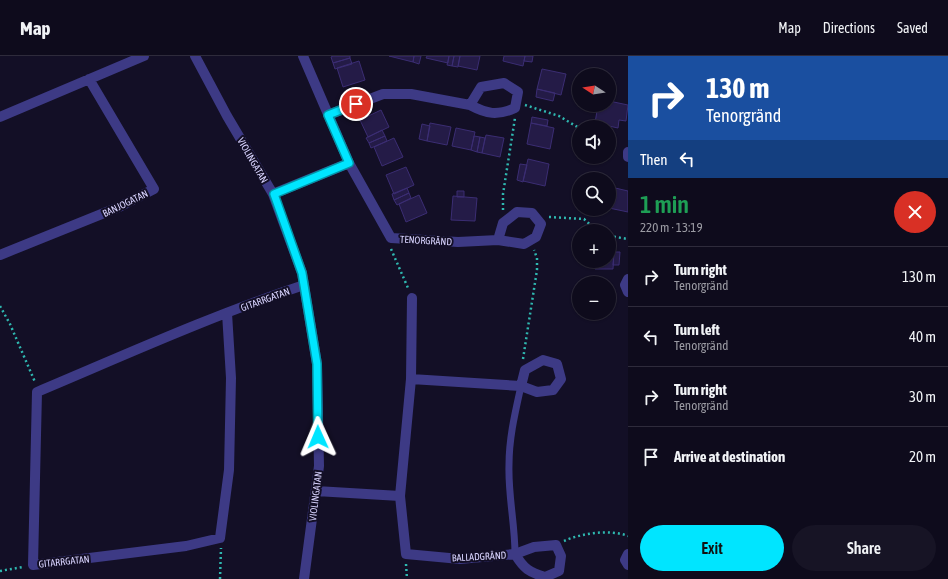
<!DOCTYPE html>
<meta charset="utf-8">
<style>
:root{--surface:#0e0b1c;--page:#171425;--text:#f1f3f6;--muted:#9b9ba3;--line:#2e2b3b;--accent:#00e5ff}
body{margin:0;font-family:"Asap Condensed",sans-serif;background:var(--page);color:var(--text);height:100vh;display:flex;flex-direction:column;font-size:15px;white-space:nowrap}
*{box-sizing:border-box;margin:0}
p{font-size:13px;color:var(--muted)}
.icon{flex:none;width:22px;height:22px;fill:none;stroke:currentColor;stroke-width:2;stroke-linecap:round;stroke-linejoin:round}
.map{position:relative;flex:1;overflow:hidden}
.side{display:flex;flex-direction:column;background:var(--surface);width:320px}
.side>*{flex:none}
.top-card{background:#1a4fa0;color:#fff;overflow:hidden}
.needle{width:26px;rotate:282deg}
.controls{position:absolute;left:572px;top:12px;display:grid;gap:8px}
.controls a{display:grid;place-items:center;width:44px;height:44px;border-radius:50%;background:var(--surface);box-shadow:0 1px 3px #0004,0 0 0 1px var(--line);font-size:20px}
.pin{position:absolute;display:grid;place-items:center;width:34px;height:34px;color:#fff;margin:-17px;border:2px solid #fff;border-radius:50%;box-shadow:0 1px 4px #0007}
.me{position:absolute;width:44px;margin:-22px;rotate:359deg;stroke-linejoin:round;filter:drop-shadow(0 0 3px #0008)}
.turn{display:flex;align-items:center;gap:14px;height:84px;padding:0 12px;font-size:18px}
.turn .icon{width:52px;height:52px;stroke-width:2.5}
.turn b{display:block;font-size:28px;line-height:34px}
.then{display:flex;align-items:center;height:38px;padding:0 12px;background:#0003;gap:8px;font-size:15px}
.round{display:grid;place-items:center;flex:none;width:42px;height:42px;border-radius:21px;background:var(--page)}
.head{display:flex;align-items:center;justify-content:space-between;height:68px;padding:0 12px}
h1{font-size:24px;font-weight:600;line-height:30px;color:#1e9e55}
.cta{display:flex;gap:8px;margin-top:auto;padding:8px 12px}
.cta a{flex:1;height:46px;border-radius:24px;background:var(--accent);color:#111;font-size:16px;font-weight:600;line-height:46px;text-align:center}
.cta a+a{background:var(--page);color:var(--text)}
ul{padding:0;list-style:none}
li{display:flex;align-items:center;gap:12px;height:60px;padding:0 12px;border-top:1px solid var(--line)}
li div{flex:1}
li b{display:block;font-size:15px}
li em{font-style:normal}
header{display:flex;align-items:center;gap:24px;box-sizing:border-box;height:56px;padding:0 20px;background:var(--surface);border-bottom:1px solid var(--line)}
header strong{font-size:19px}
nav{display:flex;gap:22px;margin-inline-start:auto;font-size:14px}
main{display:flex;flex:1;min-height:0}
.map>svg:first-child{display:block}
</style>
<header>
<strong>Map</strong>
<nav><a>Map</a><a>Directions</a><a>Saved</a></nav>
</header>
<main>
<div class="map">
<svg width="628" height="523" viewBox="0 0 628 523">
<rect width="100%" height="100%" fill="#130f26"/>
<!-- building -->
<path fill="#241b47" stroke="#3b2d73" d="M333,0H350V2L333,7L331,1Z
M389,0H414L413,6Z
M414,0H421L419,8L413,6Z
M427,0H449L448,7L426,2Z
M449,0H454L452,10L447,9Z
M454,0H460L458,11L452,10Z
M460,0H480L477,14L458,10Z
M504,0H525L523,10L503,5Z
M525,0H533L532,6L524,5Z
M350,2L352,8L335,13L333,7Z
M359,5L365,24L343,31L337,12Z
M542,13L566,18L561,39L537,33Z
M537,33L555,37L553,45L536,41Z
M609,45L628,49L626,65L619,64L618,72L595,67L598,49H609Z
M381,54L389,71L368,81L360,64Z
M532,61L548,64L547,70L531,67Z
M430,67L451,71L447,89L427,85Z
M531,67L554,72L550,93L527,88Z
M422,68L430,70L427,85L419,83Z
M456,72L475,76L471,94L452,90Z
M382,74L385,80L369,87L366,82Z
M486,79L504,82L500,101L482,97Z
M385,80L387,85L371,92L369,87Z
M474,80L480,81L477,96L471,94Z
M480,81L485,82L482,97L477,96Z
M394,82L403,101L382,110L374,91Z
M528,103L549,108L545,130L523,125Z
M520,108L527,109L523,126L517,124Z
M406,111L414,129L394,138L386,119Z
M611,131L628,135V156L609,152Z
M407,132L409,137L394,144L392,138Z
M457,135H464V141H457Z
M409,137L411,142L397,149L394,144Z
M419,139L427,157L406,166L399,148Z
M453,140L477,142L475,165L451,164Z
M609,196H614L613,213H595V205H609Z
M614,196H620L619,209H613Z"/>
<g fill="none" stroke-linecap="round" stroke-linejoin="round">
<!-- path -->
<path stroke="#2fb8b0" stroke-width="2.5" stroke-dasharray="2 3" stroke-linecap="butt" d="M525,49L559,60L579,72
M609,90L618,92
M503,154V138L515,62
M549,161L584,163L597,175
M609,180L628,183
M391,193L408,232
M0,250L10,268L35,326
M523,303L537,214V202L534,194
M564,485C582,477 610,473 628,480
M406,508L407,523
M0,515L23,511
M220,523L221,492"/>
<!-- lane -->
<path stroke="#3d3a85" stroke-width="7" d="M515,498C515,468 508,439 509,409C509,382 515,357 521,330"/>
<!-- street -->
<path stroke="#3d3a85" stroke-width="10" d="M195,0L227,60L273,138L302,217L317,308L319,410L304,523
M328,59L383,38H411L470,49L481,31L504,27L518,36L515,52C497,60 487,58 470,49
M0,61L144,0
M628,96V101
M349,107L391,182L458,186L498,184L503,167L517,156L532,157L541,168L536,181L524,188L498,184
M273,138L349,107L303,0
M0,199L119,151L154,133L89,23
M628,223L625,229L628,236
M227,257L231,322L229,414L220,482L186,490L33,509L37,336C125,299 213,259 304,229
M411,323L412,242
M316,435L400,440L411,323L521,330L525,314L543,304L557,308L561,323L553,334L537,336L521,330
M400,440L406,498L460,503L515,498L534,491L556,489L561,500L559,515L545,521C529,516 524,513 515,498
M628,498L625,504L628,509"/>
</g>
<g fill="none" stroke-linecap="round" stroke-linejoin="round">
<!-- route casing -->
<g stroke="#0095a6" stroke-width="10">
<path id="route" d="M318,381L317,308L304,229L302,217L274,138L349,107L328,59L356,48"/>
</g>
<!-- route -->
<use href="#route" stroke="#00e5ff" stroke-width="7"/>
</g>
<g text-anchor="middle" stroke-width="4" stroke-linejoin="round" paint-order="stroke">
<!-- street labels -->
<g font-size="10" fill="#d9d4ff" stroke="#130f26">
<text transform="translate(253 104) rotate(60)" y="4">VIOLINGATAN</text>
<text transform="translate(125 147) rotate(-26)" y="4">BANJOGATAN</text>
<text transform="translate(426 184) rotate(3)" y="4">TENORGRÄND</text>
<text transform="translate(265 243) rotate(-20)" y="4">GITARRGATAN</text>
<text transform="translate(315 440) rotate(-83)" y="4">VIOLINGATAN</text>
<text transform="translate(479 500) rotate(-3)" y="4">BALLADGRÄND</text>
<text transform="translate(64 505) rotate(-6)" y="4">GITARRGATAN</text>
</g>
</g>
</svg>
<div class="controls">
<a><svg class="needle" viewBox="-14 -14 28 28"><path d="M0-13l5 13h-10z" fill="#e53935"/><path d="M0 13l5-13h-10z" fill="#9b9ba3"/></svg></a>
<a><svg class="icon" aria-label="sound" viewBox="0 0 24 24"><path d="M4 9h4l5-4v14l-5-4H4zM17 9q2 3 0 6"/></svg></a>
<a><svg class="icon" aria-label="search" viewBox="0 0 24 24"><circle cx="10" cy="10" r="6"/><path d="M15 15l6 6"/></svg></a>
<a>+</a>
<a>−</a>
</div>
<div class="pin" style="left:356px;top:48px;background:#d93025"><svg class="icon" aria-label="arrive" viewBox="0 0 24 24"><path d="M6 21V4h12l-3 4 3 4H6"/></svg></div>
<svg class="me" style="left:318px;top:381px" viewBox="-20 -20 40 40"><path d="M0-17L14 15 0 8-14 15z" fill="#00e5ff" stroke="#fff" stroke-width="4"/></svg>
</div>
<section class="side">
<div class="top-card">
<div class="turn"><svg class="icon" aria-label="right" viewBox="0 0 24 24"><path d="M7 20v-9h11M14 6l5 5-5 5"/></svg><div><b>130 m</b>Tenorgränd</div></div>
<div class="then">Then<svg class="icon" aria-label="left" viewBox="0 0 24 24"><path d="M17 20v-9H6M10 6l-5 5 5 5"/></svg></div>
</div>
<div class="head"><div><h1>1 min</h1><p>220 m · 13:19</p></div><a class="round" style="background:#d93025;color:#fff"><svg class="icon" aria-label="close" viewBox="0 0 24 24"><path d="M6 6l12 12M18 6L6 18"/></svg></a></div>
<ul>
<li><svg class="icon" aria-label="right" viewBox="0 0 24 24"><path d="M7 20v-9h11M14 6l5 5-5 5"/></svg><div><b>Turn right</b><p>Tenorgränd</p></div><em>130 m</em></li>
<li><svg class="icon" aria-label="left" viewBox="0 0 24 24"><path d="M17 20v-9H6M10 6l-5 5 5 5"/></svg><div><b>Turn left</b><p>Tenorgränd</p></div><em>40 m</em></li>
<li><svg class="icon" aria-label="right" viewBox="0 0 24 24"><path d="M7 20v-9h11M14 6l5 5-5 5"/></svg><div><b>Turn right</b><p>Tenorgränd</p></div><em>30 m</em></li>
<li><svg class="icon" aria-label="arrive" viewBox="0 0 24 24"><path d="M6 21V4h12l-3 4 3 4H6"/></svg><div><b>Arrive at destination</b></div><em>20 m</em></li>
</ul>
<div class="cta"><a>Exit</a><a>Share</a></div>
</section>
</main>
